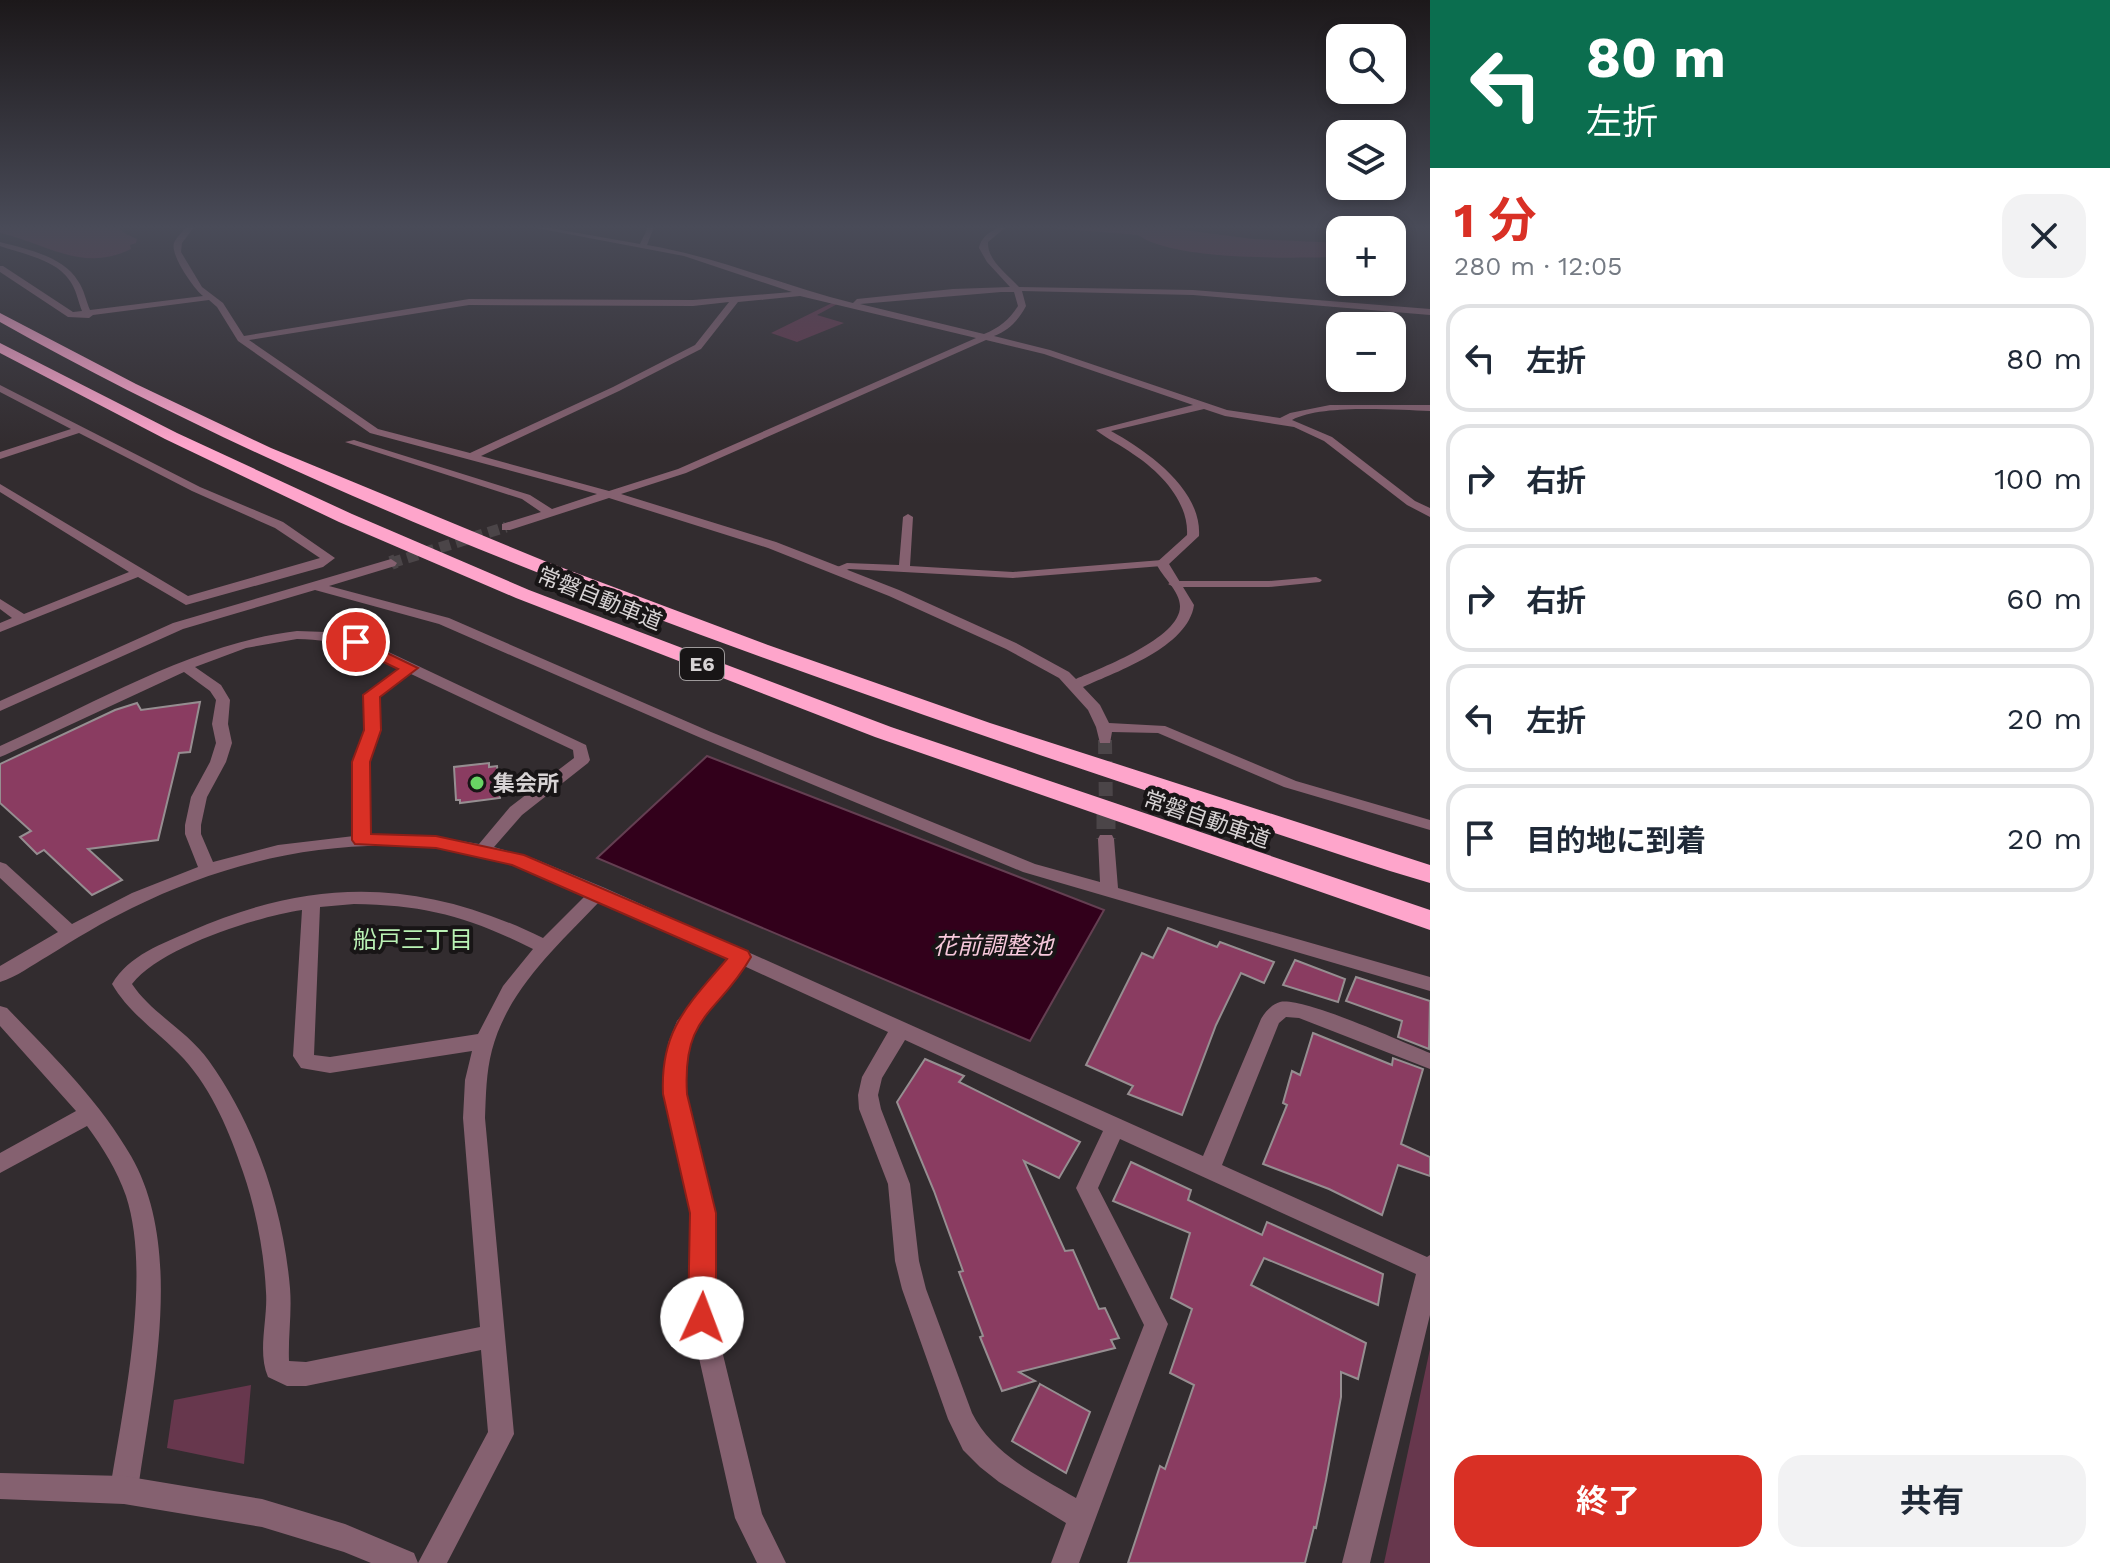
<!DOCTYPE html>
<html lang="ja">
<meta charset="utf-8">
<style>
:root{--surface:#fff;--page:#f2f2f3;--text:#1f2937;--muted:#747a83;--line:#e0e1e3;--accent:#d93025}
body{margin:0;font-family:"Work Sans","Noto Sans JP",sans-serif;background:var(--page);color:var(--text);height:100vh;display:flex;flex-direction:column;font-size:30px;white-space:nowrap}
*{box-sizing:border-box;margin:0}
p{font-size:26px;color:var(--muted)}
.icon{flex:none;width:44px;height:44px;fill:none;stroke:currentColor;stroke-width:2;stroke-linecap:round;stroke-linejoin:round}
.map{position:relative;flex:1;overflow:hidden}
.side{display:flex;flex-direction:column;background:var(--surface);width:680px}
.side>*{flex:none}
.top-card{background:#0b6e4f;color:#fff;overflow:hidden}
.fabs{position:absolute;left:1326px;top:24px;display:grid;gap:16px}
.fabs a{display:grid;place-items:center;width:80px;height:80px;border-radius:16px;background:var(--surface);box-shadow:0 4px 12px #0003;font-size:40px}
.pin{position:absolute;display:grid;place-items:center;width:68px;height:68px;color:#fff;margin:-34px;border:4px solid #fff;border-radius:50%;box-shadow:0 2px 8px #0007}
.me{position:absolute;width:88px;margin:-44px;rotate:2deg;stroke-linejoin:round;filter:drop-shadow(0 0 6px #0008)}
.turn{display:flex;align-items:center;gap:28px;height:168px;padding:0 24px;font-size:36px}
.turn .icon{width:104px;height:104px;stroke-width:2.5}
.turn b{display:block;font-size:56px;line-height:68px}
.round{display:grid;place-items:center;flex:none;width:84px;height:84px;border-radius:24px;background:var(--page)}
.headline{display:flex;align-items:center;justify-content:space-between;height:136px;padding:0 24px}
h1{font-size:48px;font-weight:700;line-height:60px;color:var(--accent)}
.action{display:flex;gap:16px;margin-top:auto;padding:16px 24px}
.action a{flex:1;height:92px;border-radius:24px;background:var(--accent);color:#fff;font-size:32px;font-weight:700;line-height:92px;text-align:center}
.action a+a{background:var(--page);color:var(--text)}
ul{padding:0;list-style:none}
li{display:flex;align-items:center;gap:24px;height:108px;margin:0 16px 12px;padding:0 8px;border:4px solid var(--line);border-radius:24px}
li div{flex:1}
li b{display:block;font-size:30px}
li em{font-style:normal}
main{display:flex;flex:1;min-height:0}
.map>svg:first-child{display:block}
</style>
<main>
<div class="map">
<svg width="1430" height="1563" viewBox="0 0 1430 1563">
<rect width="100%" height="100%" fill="#322c2f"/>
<!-- green -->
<path fill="#67374d" d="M0,227H119L124,233L137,239L136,243L130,245L131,249C81,273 49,244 0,233Z
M1041,227H1161L1253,239L1340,243V257C1292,258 1174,261 1138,235Z
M836,301L841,302L817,315L844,323L797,342L771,333Z
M1430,1349V1563H1384Z
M251,1385L244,1464L167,1448L174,1400Z"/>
<!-- water -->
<path fill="#32001b" stroke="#643f52" stroke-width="2" d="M707,756L1104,910L1030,1041L597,858Z"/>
<!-- building -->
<path fill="#8a3c61" stroke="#968e91" stroke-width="2" d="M200,702L190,752L179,753L158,840L88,849L122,880L92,895L44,850L37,854L20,837L31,831L0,803V764L115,710L137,703L141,710Z
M489,763V767L497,766L500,798L460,803V800H456L454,767Z
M1168,928L1217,947L1220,942L1274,962L1264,983L1241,973L1216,1025L1182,1115L1128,1094L1133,1086L1086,1065L1142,953L1153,958Z
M1295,960L1345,979L1338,1002L1283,985Z
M1356,977L1430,1001L1429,1049L1398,1037L1402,1021L1346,1001Z
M1313,1033L1392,1065L1393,1058L1423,1069L1401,1144L1430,1157V1176L1398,1165L1382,1215L1329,1189L1263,1164L1287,1105L1283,1103L1292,1071L1300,1075Z
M925,1059L964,1076L959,1082L1080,1142L1059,1178L1024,1161L1065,1251L1073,1250L1099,1309L1105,1308L1119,1338L1111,1340L1115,1348L1019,1372L1035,1381L1002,1391L980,1337L983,1336L959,1272L963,1271L934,1191L897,1102Z
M1131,1162L1191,1190L1188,1200L1262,1235L1267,1222L1383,1274L1378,1305L1264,1258L1251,1285L1366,1343L1358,1379L1341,1372V1397L1326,1480L1316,1528L1314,1527L1305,1563H1128L1160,1466L1165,1469L1194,1385L1170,1373L1192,1309L1171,1298L1190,1233L1113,1201Z
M1040,1384L1090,1412L1066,1473L1012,1441Z"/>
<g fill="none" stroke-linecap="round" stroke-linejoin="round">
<!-- minor-tunnel-far2 -->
<path stroke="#4b4548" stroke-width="11" stroke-dasharray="11 6" stroke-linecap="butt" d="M391,563L506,527"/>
<!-- minor-tunnel-far1 -->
<path stroke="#4b4548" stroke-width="14" stroke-dasharray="14 7" stroke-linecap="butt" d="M391,563L396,561
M1105,740L1106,812"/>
<!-- minor-tunnel -->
<path stroke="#4b4548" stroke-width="19" stroke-dasharray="19 9" stroke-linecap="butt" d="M1106,810V839"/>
<!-- service -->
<path fill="#856170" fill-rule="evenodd" d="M908,514L913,517L910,566L1013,572L1162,560L1168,563L1162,566L1013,578L849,569L839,573L835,572V568L847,563L899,565L903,517Z
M1316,577L1322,580L1320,582L1269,587H1174L1168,584L1174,581H1269Z"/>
<!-- minor -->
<path fill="#856170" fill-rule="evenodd" d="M186,227H194L182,243L181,252L202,287L223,303L244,336L469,299L693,300L792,292L684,256L531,227H544L640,244L648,227H654L647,245C718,257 784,286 853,303L857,299L953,289L1010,287L987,262L979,248C981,236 995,227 1006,227L988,242C987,260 1007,274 1019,287L1193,290L1430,309V315L1193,295L1022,291L1026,306C1018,321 1009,330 994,336L1050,350L1227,410L1280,418L1290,413L1330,405H1430V411C1395,410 1322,404 1292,420L1332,437L1415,501L1430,508V517L1407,505L1324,441L1294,427L1225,416L1204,409L1111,431C1147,451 1202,489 1199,536L1169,564L1194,605C1188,647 1118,671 1083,687L1100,705L1109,723L1165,726L1296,781L1430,820V830L1284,787L1158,733L1112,732L1110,743H1100L1096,727L1088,710L1059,678L1006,649L889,596L768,548L609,498L510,530H502V524L541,512L522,499L345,442L354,440L530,495L552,509L597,494L370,433L238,341L217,307L209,300L93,315L89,318L68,317L0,272V266H3L73,312L82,311C78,301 76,289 70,281C56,259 22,254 0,246V242C26,249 63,256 78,281C84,289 86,301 90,310L203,296C194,289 170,255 174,243C176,238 183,231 186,227ZM1001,292H1014L1018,306C1009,320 999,328 984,334L860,304ZM800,296L976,338L678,469L609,491L481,456L619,391L701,349L738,302ZM729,302L695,345L613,387L470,453L378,429L249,340L469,305L693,306ZM986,340L1044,354L1193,405L1096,430C1107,439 1121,445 1133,454C1159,471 1189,501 1187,535L1156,563C1162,577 1180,591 1180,606C1181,638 1101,668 1076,679L1069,672L1016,643L899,590L776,542L621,494L686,473Z
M0,385L200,487L283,522L335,558L323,567L186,605L138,577L0,632V623L12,618L0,609V599L24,614L129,572L0,492V484L188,596L320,558L275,528L192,491L79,433L0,459V452L71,429L0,392Z
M391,559L397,563L395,566L329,586L449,618L711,732L1035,864L1100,882L1098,839L1100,835H1112L1114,839L1118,888L1430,977V991L1023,872L701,738L439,624L315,590L183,629L0,711V701L173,623Z
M297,631L326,632L361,639L586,745L590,760L588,763L522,815L494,847L535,859L605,888L1203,1156L1261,1019C1265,1012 1272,1004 1280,1002C1304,997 1402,1042 1430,1053V1069L1299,1018L1286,1017L1279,1023L1222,1165L1427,1257L1430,1255V1315L1370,1563H1342L1416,1274L1120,1139L1098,1188L1168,1324L1079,1563H1051L1066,1523L999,1482L980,1467L963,1450L948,1419L902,1289L895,1261L888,1184L859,1109L858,1095L862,1077L888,1032L744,966L695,1025L688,1043L685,1094L714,1213V1318L762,1514L786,1563H757L735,1518L690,1318L692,1213L665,1094L668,1043L677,1021L729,959L601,900C559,944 508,989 492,1050C486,1073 486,1095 485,1118L514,1434L447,1563H418L488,1432L481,1350L306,1386H287L268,1377C257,1351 268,1319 266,1292C264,1251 256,1210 243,1172C230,1133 212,1090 184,1059C160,1033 130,1015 112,984C129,955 162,944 191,931C316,876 422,879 543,938L587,894C557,881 528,867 496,859C373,829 244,852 132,908C103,922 75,939 48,956C32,965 17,977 0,982V966L58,932L0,878V862L6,864L72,924L132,893L198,867L185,834V825L191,797L210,762L216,743L212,724L216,700L210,691L184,672L5,755L0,757V746C94,704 195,643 297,631ZM297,639C342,640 361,650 400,668L365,695V730L353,762L354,836L278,845L213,862L201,834V825L207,797L226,762L232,743L228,724L230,700L221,685L195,667L246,648ZM411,674L573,750L574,758L510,807L479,844L444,838L370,835L369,762L381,730L379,697ZM354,904C426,905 469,917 533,949L503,986L478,1034L330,1057L314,1055L320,907ZM302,910L293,1056L301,1068L330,1073L472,1051L465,1080L463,1118L480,1327L306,1362L289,1361C288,1337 292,1313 290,1288C283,1208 256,1127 209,1061C188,1031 152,1014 132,984C161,947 256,917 302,910ZM905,1040L1103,1131L1076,1188L1144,1325L1076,1498C1037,1475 993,1455 972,1413L926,1289L919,1261L910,1184L881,1109L878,1095L882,1078Z
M0,1006L7,1008C52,1055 99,1100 131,1156C185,1250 152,1388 138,1490L134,1500L124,1504L114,1500L110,1490C123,1407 152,1276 126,1196C117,1170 103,1148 87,1126L0,1173V1153L76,1111L0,1026Z"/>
<!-- tertiary -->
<path fill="#856170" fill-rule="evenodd" d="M0,1473L124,1476L262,1499L345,1524L414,1553L418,1563H371L344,1552L262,1527L124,1504L0,1499Z"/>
<!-- motorway -->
<path fill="#fea5cb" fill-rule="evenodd" d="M0,313L136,384L271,448L547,562L768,645L990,723L1430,865V883C1371,866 1312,845 1253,826C1143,790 1033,753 924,715C608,604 292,486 0,322Z
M0,343L177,433L352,514L529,590L891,727L1430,910V930L875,737L516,598L339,522L165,439L0,353Z"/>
</g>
<!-- sky -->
<linearGradient id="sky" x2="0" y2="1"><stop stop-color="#1c181a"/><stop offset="0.51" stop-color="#494b58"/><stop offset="1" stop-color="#494b58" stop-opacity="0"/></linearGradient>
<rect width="1430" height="445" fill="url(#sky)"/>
<!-- route -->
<path fill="#d93025" stroke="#8d1f18" stroke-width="2" d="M356,638L418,668L380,697L381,730L370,762L371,834L436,836L524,855L748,951L751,957C718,1015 682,1013 687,1094L716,1213V1318L712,1327L702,1331L692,1327L688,1318L690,1213L663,1094C660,1030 688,1005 727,959L512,865L436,848L355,844L352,840V762L364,730L363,695L398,669L350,646L348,642Z"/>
<!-- markers -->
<circle fill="#69d464" stroke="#181516" stroke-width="3" cx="477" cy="783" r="8"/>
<g text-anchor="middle" stroke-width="8" stroke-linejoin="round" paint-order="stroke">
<!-- shield labels -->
<rect fill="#181516" stroke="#9e9a9b" stroke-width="2" x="680" y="648" width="44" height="32" rx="6"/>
<g font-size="20" font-weight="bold" fill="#d7d3d4">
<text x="702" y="671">E6</text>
</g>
<!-- street labels -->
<g font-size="22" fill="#d7d3d4" stroke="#181516">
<text transform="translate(600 598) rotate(22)" y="8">常磐自動車道</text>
<text transform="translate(1207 819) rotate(19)" y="8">常磐自動車道</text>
</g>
<!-- poi labels -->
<g font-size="22" font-weight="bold" fill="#d7d3d4" stroke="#181516" text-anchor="start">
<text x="493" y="791">集会所</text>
</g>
<!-- neighbourhood labels -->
<g font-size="24" fill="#baf2b5" stroke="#181516">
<text x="413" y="948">船戸三丁目</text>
</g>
<!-- water labels -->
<g font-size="24" font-style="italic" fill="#f7c8db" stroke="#181516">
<text x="993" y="954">花前調整池</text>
</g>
</g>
</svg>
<div class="fabs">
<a><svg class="icon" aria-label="search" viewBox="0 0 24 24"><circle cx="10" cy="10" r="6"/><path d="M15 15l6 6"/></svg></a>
<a><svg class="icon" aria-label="layers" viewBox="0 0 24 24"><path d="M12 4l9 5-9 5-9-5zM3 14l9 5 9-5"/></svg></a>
<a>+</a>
<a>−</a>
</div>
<div class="pin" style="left:356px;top:642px;background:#d93025"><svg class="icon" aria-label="arrive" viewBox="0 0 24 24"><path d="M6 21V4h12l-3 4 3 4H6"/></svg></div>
<svg class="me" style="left:702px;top:1318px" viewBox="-20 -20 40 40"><circle r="19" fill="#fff"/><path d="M0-13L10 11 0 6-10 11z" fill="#d93025"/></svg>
</div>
<section class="side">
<div class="top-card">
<div class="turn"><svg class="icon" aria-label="left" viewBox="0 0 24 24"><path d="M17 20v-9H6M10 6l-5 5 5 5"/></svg><div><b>80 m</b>左折</div></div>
</div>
<div class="headline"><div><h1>1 分</h1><p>280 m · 12:05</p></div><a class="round"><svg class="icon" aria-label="close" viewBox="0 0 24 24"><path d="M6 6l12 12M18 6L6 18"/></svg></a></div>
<ul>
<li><svg class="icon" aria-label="left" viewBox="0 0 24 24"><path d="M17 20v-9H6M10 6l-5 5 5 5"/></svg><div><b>左折</b></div><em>80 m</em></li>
<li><svg class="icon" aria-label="right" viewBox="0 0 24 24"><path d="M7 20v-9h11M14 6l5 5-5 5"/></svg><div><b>右折</b></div><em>100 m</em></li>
<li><svg class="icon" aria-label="right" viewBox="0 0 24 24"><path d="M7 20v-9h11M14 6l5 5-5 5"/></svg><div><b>右折</b></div><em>60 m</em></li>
<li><svg class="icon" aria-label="left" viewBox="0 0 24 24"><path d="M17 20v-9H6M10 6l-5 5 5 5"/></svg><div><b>左折</b></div><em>20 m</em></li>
<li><svg class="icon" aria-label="arrive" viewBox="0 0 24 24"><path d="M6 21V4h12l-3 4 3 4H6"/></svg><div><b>目的地に到着</b></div><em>20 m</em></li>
</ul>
<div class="action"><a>終了</a><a>共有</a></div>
</section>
</main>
